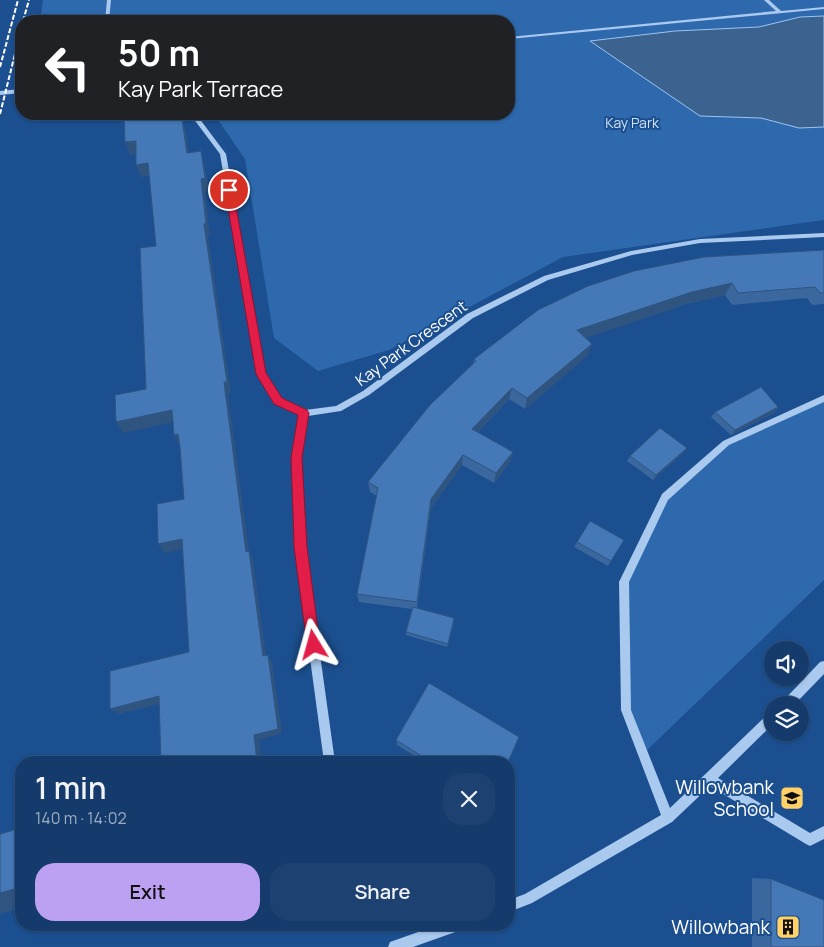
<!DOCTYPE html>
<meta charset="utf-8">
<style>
:root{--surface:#143b6b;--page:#1d4271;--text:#f1f3f6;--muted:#9dadc1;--line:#33557e;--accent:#bca0f2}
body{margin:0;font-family:Manrope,sans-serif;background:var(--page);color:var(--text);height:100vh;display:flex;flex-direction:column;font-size:19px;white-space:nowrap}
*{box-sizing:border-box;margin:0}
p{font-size:16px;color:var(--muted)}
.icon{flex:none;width:28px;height:28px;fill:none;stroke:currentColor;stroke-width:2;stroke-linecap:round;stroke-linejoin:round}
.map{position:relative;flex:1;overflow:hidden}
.sheet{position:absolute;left:15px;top:756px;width:500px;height:175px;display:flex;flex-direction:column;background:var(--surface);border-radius:20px;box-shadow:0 1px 4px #0004,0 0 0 1px var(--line)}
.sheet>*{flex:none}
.top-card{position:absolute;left:15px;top:15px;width:500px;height:105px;border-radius:20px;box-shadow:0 1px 4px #0004,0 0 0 1px var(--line);background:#202124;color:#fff;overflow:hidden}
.buttons{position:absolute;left:764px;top:641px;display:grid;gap:10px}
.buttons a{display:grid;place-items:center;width:45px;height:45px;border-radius:50%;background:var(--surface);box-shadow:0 1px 4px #0004,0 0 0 1px var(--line);font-size:25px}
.pin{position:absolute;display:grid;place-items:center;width:42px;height:42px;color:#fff;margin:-21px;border:2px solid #fff;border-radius:50%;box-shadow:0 1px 5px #0007}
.me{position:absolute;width:55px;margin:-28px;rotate:352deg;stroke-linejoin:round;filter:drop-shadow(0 0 4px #0008)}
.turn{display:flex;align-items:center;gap:18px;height:105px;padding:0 20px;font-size:22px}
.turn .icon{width:65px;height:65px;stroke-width:2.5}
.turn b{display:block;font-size:35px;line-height:42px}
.round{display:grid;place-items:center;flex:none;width:52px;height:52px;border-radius:20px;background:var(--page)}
.summary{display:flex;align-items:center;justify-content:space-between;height:85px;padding:0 20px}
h1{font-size:30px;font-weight:600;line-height:38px}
.action{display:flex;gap:10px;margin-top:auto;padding:10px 20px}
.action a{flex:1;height:58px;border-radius:20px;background:var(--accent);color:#111;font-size:20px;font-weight:600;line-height:58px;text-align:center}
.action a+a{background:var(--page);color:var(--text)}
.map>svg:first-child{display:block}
</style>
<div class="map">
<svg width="824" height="947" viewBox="0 0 824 947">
<rect width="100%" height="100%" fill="#1b4f8f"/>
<!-- green -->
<path fill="#2e69ad" d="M43,0H824V220L563,257L389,350L318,371L274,338L245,159L214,114H509V21H40Z
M824,398V580L643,754L626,710L624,582L665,497L726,443Z"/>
<!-- water -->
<path fill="#3c6290" stroke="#9cc4f0" d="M824,16V127L799,128L761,118L700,116L590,41L675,31L759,27L800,17Z"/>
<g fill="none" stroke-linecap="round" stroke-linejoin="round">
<!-- minor -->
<path fill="#a9c9ee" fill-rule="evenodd" d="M107,0H111L109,21H105Z
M764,0H769L781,11L824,7V9L509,39V37L776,11Z
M21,89V93L0,95V91Z
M190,114H196L226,154L265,374L281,399L305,410L336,406L363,391L467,314L544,276L631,251L700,239L824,233V237L700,243L632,255L548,280L473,318L369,395L341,411L308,416L300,458L305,547L335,762H324L295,547L292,458L300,415L275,403L257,374L220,154Z
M824,395V402L729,445L668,500L629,582L631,710L670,808L768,714L772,713V725L718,778L810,833L824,826V839L810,846L806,844L710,786L672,822L532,903L509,912V900L525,894L661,815L621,710L619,582L662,494L723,441Z
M824,661V674L794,705H782L783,701L820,662Z
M438,925H462L461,930L413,947H388L390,942Z"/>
<!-- rail -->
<path stroke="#fff" stroke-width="2" stroke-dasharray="5 2" stroke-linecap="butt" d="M23,21L29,0
M0,67L18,0
M0,114L21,30"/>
</g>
<!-- wall -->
<path fill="#3a679d" d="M824,250V304L812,305L807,298L732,305L725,295L686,304L585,338L588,355L525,409L509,399L478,432L513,452L510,462L494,483L462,465L431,508L417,608L454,622L447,647L406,635V632L412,609L359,602L357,594L377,496L370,492L368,482L473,364L474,359Z
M778,407L774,413L731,435L711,417L715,412Z
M687,448L683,453L653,480L627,461L630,456Z
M624,540L608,566L574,547L577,542Z
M429,683L508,762H485L480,759L478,762H425L397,745L396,740Z
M752,878L771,879L824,947H752Z"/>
<!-- shaded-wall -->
<path fill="#305480" d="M182,120L186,132L191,165L187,153Z
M136,141L140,153L130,155L125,142Z
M201,151L204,163L209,191L205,192L210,236H208L231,393L228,394L249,552L253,560L267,663L263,656L246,552L204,224L201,179Z
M148,163L153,176L141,177L136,165Z
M732,283L725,295L686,304L574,342L577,330L692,292Z
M592,344L588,355L525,409L527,398Z
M512,388L509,399L471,439L472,429Z
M778,407L774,413L731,435L735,430Z
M172,410L178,421L123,433L116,422Z
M178,434L184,445L180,446L174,435Z
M687,448L683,453L653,480L656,475Z
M513,452L510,462L494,483L496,473Z
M463,455L462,465L431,508L416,609L417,602L431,499Z
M182,539L188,548L165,553L158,544Z
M268,655L272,662L282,733L259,740L262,762H257L254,735Z
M159,696L167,702L119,714L110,709Z
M21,887V891L15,893L13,910L0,914V893Z"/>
<!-- building -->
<path fill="#4478b7" stroke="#305480" d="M148,114H178L179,120H182L187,153L201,151L205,178L201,179L206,223L204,224L227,382H224L246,552L249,551L263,656L268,655L278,729L254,735L257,762H161L159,696L110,709V671L189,652L182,539L158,544L157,504L184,499L180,447L178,434L174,435L172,410L116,422L115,395L146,389L140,248L156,246L148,163L136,165V141L125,142L124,117Z
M824,250V293H820L815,287L738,293L732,283L692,292L577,330L592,344L527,398L512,388L472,429L513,452L496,473L463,455L431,499L417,602L357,594L378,488L368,482L430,405L476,361L474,359L538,310L588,286L634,271L704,257Z
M761,387L778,407L735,430L715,412Z
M660,428L687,448L656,475L630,456Z
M590,521L624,540L611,561L577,542Z
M413,607L454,618L448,644L406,632Z
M429,683L519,737L508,762H494L482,755L478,762H431L396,740Z
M21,828V887L0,893V834Z
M771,879L824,900V947H771Z"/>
<!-- route -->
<path fill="#e11d48" stroke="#92132f" d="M229,188L233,190L266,373L282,398L307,410L309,413L302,458L305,512L307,547L320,645L318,650L314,652L309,650L307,645L294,547L293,512L291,458L298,415L274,404L256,374L225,190Z"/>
<!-- icons -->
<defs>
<g id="school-square" transform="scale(1.25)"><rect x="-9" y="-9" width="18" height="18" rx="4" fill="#ffd166" stroke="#1b4f8f"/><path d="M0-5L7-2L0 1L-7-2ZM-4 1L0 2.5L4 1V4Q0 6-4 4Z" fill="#111"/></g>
<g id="building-square" transform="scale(1.25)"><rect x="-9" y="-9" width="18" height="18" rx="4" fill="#ffd166" stroke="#1b4f8f"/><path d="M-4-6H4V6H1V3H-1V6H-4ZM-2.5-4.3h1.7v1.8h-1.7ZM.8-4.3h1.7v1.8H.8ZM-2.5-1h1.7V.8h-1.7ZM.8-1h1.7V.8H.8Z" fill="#111"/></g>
</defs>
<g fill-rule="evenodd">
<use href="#school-square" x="792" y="798"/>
<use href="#building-square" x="788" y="927"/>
</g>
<g text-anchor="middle" stroke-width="4" stroke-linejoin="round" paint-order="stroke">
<!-- far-park labels -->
<g font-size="14" fill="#cfe3fa" stroke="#1b4f8f">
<text x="632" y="128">Kay Park</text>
</g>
<!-- street labels -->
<g font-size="16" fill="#fff" stroke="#1b4f8f">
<text transform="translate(411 343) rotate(-36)" y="6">Kay Park Crescent</text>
</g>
<!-- near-poi labels -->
<g font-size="19" fill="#fff" stroke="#1b4f8f" text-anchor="end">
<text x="774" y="794">Willowbank<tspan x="774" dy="22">School</tspan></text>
<text x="770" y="934">Willowbank</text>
</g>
</g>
</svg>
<div class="buttons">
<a><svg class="icon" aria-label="sound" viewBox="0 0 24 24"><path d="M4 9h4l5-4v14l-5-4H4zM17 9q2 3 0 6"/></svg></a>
<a><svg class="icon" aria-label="layers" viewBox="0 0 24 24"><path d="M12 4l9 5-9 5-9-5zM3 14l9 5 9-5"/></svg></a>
</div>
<div class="pin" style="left:229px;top:190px;background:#d93025"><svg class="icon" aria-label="arrive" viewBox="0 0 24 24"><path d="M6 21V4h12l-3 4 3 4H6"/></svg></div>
<svg class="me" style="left:314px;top:645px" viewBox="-20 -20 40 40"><path d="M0-17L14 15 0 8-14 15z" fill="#e11d48" stroke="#fff" stroke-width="4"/></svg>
<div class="top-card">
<div class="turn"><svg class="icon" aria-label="left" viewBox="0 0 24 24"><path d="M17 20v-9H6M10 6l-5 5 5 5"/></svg><div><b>50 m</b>Kay Park Terrace</div></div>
</div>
<section class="sheet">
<div class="summary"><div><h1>1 min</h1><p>140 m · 14:02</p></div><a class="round"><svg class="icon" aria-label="close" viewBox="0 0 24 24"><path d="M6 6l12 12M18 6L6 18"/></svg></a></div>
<div class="action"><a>Exit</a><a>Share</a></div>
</section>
</div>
